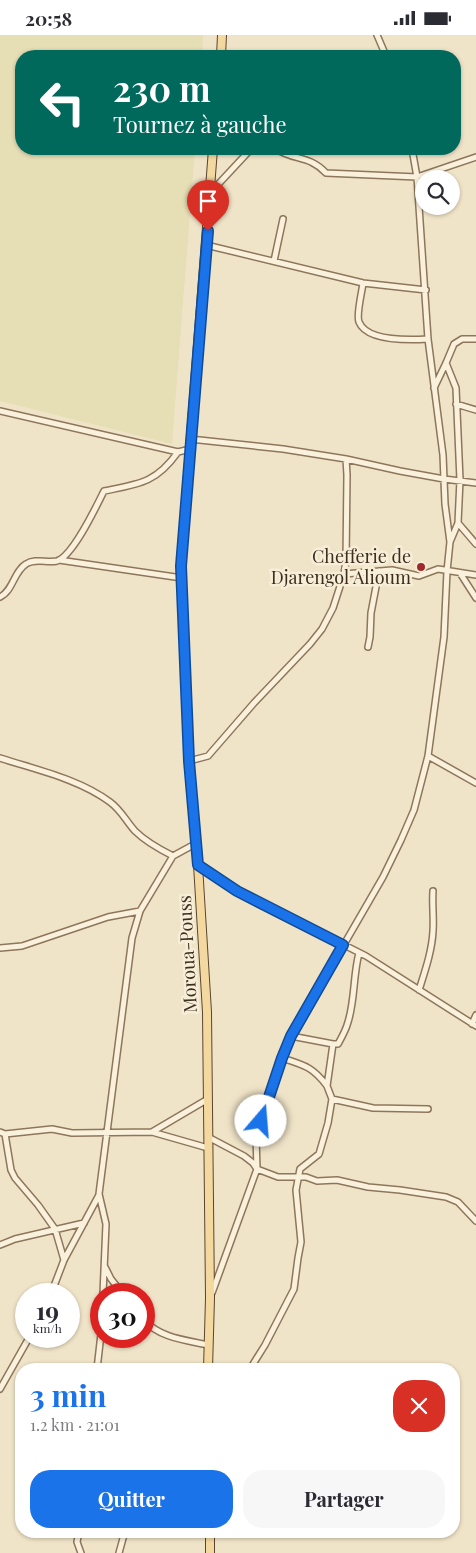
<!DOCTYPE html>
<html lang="fr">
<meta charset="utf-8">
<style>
:root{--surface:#fff;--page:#f7f7f7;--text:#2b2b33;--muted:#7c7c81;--accent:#1a73e8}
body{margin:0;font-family:"Playfair Display",serif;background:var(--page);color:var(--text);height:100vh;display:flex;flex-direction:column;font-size:19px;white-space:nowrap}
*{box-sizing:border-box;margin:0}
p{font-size:16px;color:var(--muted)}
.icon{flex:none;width:28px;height:28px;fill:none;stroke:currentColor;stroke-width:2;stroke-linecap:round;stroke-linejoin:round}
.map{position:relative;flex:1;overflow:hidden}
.side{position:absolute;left:15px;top:1328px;width:445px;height:175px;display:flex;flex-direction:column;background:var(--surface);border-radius:20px;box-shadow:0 1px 4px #0004}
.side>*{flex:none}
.guide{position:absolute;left:15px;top:15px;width:446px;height:105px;border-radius:20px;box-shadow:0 1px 4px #0004;background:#00695c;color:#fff;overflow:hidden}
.buttons{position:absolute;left:415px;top:135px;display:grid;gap:10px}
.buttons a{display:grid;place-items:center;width:45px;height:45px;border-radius:50%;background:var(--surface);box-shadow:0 1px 4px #0004;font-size:25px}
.speed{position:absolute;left:15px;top:1248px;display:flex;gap:10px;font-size:25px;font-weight:700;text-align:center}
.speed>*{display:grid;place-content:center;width:65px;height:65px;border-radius:50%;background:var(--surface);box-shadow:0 1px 4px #0004;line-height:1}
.speed small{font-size:12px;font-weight:400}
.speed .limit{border:8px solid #d22;background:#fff;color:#111}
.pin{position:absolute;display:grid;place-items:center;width:42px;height:42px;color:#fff;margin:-51px -21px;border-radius:50% 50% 50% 0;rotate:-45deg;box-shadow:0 0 5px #0007}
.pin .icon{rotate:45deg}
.me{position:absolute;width:55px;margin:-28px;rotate:18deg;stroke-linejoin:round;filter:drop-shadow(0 0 4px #0008)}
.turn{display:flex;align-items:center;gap:18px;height:105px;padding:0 15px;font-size:22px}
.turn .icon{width:65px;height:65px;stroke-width:2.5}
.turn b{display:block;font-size:35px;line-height:42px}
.round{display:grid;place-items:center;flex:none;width:52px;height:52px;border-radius:20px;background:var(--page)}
.headline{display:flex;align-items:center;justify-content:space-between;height:85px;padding:0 15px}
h1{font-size:30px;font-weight:700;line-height:38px;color:var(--accent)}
.action{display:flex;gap:10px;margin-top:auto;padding:10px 15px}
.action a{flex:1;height:58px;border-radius:20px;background:var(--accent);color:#fff;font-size:20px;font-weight:700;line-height:58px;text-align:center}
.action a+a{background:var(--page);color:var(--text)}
.status{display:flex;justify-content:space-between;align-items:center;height:35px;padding:0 25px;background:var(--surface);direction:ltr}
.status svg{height:14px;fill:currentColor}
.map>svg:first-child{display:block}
</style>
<div class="status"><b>20:58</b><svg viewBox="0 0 49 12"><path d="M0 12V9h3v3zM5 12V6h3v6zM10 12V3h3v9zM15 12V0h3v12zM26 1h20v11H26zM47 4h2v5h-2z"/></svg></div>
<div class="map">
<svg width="476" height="1518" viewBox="0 0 476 1518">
<rect width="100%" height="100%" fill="#f0e4c8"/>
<!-- farmland -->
<path fill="#e6deb5" d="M0,0H203L202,21H21V114H195L172,409L0,366Z"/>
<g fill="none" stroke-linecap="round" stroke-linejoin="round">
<!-- street casing -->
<g stroke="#8d765c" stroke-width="8">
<path id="street" d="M377,0L386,21
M276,114C295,126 309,120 326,138L417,142L476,122
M211,157L251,114
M206,210L363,248L426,255
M274,226L283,184
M363,248C362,257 356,280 359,287C367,307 411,305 428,304
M446,328L456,353L460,445L458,488L450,507
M434,353L446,328L454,309L462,304H476
M456,369L476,375
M0,376L178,417L190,414
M190,404L283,414L346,424L400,436L444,444L476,448
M458,488L476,509
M59,525L182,543
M460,538L476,563
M344,539L392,535L419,541L438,534L476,540
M0,562C13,556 14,536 26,529C35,523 47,528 57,526C73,521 96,472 104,456C139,449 156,448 178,417
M368,612L370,602L371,578L379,536
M428,721L476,748
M0,723C37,735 79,744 110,767C121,775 126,786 135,796C146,807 159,814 173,821
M189,726L208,721L254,668L310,609L322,594L333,573L344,539L346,526L347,440L346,424
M198,830L237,856L366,921L476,991
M0,913L22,911L108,882L140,876
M419,955C425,936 432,916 433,896C434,883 432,870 433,856
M472,989L476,980
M291,1001L333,1009H338C342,1002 346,995 348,987C355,965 353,941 359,918
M282,1023C304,1030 313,1032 327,1051
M332,1064L373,1073L428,1074
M0,1097L5,1099L52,1094L72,1098L152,1097L208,1113
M152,1097L208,1064
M5,1099L11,1135L15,1143L38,1170L55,1194L64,1225
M208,1102L244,1121L253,1128L257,1134L278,1142H306L317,1146L337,1145L368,1152L400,1155L446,1162L458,1167L476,1186
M0,1210L15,1204L84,1188
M105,1232L111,1244L123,1259
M212,1258L257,1134L256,1101L282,1023L291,1001L383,842L401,805L414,775L428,721L444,602L447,536L450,507L445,469L443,420L428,304L417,142L412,114
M51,1259L64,1225L99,1160
M103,1259L106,1189L99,1159L132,903L140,876L173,821L195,809
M144,1285C160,1303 185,1305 208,1310
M97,1334L101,1299
M250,1334L265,1310L294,1254L298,1223L301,1207L296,1155L300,1134L319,1119L328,1088L332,1064L327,1051L333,1009
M0,1354L30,1301
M79,1496L77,1507L81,1518
M119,1518L125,1496"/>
</g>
<!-- primary casing -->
<g stroke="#5b4430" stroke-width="10">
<path id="primary" d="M221,21L222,0
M208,1334L210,1263L207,977L198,830L189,726L181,531L213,114
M210,1496V1518"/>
</g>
<!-- street -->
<use href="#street" stroke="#faf1dc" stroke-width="5"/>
<!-- primary -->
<use href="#primary" stroke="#f3d9a0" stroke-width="8"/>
</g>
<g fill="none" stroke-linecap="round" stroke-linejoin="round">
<!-- route casing -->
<g stroke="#114b97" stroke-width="12">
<path id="route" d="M208,196L181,531L189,726L198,830L237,856L343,910L291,1001L282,1023L261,1086"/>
</g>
<!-- route -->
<use href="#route" stroke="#1a73e8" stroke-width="9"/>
</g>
<!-- markers -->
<circle fill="#9e2a2b" stroke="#f7eed8" stroke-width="2" cx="421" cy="532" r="5"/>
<g text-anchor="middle" stroke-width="5" stroke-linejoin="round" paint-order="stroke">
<!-- poi labels -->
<g font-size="18" fill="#3d2e20" stroke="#f7eed8" text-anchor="end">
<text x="411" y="528">Chefferie de<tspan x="411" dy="21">Djarengol Alioum</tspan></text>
</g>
<!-- street labels -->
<g font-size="18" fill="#3d2e20" stroke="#f7eed8">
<text transform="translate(188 919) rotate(-93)" y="6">Moroua-Pouss</text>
</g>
</g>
</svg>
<div class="buttons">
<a><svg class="icon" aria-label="search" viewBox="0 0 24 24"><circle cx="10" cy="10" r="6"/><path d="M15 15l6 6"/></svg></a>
</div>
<div class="speed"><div>19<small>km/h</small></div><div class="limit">30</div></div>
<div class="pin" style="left:208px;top:196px;background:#d93025"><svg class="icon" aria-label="arrive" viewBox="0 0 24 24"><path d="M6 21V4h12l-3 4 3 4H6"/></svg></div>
<svg class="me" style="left:261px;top:1086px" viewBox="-20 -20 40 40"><circle r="19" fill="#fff"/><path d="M0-13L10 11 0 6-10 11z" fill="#1a73e8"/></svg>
<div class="guide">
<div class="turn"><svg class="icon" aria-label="left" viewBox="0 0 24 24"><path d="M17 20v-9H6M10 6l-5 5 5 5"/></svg><div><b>230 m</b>Tournez à gauche</div></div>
</div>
<section class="side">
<div class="headline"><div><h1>3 min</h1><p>1.2 km · 21:01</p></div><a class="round" style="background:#d93025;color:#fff"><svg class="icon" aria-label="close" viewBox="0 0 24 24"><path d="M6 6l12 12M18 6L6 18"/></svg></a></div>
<div class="action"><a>Quitter</a><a>Partager</a></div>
</section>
</div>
